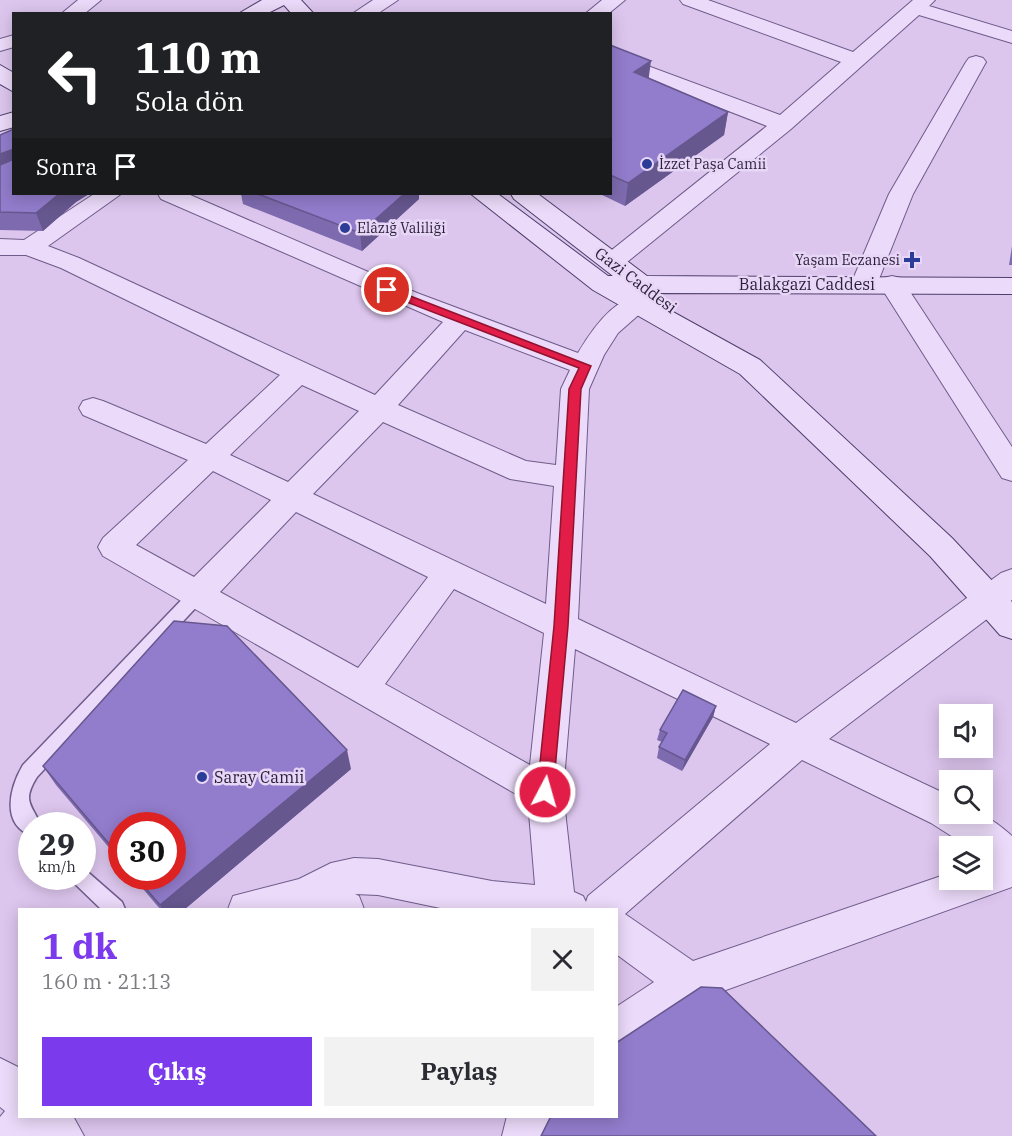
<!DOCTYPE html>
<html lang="tr">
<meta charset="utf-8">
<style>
:root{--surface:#fff;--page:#f2f2f3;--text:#2b2b33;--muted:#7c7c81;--accent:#7c3aed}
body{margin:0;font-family:"IBM Plex Serif",serif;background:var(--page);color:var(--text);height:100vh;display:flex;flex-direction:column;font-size:22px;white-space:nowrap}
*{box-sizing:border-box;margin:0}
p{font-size:20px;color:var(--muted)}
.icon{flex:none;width:33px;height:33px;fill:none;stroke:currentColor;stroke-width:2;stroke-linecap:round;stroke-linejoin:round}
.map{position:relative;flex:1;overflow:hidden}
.sheet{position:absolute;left:18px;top:908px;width:600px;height:210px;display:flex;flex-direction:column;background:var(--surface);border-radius:0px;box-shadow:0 3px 15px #0003}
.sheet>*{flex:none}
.banner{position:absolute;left:12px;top:12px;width:600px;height:183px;border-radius:0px;box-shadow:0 3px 15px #0003;background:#202124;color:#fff;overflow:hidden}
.buttons{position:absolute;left:939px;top:704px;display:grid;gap:12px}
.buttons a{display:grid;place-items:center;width:54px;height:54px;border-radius:0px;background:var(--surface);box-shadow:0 3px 15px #0003;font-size:30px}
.speed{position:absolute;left:18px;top:812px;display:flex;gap:12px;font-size:30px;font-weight:700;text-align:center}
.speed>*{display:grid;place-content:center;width:78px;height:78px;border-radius:50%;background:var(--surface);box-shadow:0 3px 15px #0003;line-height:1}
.speed small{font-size:15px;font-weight:400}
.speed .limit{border:9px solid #d22;background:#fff;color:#111}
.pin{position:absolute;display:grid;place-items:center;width:51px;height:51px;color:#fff;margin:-26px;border:3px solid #fff;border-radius:50%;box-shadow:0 2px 6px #0007}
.me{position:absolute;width:66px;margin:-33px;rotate:6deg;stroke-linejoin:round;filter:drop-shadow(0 0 4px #0008)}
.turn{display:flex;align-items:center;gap:21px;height:126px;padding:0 24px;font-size:27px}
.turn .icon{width:78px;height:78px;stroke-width:2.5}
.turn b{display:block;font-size:42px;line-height:51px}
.then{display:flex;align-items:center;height:57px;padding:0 24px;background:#0003;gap:12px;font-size:22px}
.round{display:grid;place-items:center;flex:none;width:63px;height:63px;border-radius:0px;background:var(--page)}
.overview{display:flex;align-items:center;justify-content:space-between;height:102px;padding:0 24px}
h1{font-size:36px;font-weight:700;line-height:45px;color:var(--accent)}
.action{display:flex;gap:12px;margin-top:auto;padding:12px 24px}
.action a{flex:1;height:69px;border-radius:0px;background:var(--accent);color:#fff;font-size:24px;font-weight:700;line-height:69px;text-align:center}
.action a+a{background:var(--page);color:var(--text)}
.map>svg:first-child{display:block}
</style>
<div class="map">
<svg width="1012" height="1136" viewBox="0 0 1012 1136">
<rect width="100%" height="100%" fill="#ddc6ee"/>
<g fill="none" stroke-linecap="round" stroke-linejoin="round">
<!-- service casing -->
<g stroke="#6e5c8a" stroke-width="3">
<path id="service" d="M197,588L203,590L205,595L203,600L37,777C22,801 31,804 41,825H32V836C0,824 10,787 23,765L191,590Z
M82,867L122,902L125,909H101L74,883L71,876H82Z"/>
</g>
<!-- minor casing -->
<g stroke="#6e5c8a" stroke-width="2">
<path id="minor" d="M78,0H101L84,14H61Z
M373,0H398L377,14H352Z
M602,0H625L608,14H585Z
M680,0H708L853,52L913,0H935L929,6L1012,31V43L919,15L791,129L621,267L612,270L603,267L600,262L603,257L767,126L610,65V52L780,115L841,62L683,4Z
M14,35V47L0,51V39Z
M976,56L983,58L986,62L913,194L877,284L873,290L864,292L855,290L851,284L889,194L966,62L969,58Z
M94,194H121L48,246L79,258L375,395L443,322L161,199L158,194H188L417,293L578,353C591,331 618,290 647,298L651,304L618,333L604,355L589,389L578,619L796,723L1001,573L1012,569V600L829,739L950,796V813C982,813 987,814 1012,836V887L701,999L631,1047L616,1053V1007L654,982L616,954V909H445L378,895L355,894L359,896L364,909H228L233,896L299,879L331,863L354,858L378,859L492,881L535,885L528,801L103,556L98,547L103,538L188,460L83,415L79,408L83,401L93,398L103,401L206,444L280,375L61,268L26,255H0V239L24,240ZM465,330L570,370L561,389L556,465L526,461L398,405ZM302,385L359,411L288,482L230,455ZM383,422L510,479L554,486L546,604L313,494ZM213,471L271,500L194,577L136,545ZM296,512L428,577L358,668L220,592ZM454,589L544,633L530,765L385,684ZM575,649L770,744L588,896L586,902L583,896L574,892L563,792ZM802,760L931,823L967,846H982L985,860L982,861V879H950V873L693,961L625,914Z
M892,276L901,278L1012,447V481L1002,478L879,284L883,278Z
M0,1058L20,1068V1116H73L84,1136H0V1117L5,1111L0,1107Z
M507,1116H551L546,1136H502Z"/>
</g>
<!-- secondary casing -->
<g stroke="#4f3f6c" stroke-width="2">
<path id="secondary" d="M262,0H301L314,14H292L284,5L266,14H238Z
M0,65L14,73V92L0,84Z
M14,112V127L0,131V116Z
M471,194H498L608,276H613L514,199L511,194H538L647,276L1012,278V294L656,293L644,296L760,360L952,538L1012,602V639L1000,635L930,556L740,374L593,290Z"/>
</g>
<!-- service -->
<use href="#service" fill="#ebdaf9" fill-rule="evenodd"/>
<!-- minor -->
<use href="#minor" fill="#ebdaf9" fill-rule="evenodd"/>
<!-- secondary -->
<use href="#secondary" fill="#ebdaf9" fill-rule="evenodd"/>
</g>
<!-- wall -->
<path fill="#7e6baf" d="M610,45L649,78L728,112L724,135L625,206L600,194H610Z
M0,135L14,194H89L76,202L43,231L0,230Z
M241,194H419V199L362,251L243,204Z
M1012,246V265H1009Z
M716,706L713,717L682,771L657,758L659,747L662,742L657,740L660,730Z
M43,766L351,769L185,909H160L132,876H172L122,825V863L56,785Z"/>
<!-- shaded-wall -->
<path fill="#66578f" d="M651,61L648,83L634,72Z
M728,112L724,135L625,206L628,183Z
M14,149V169L0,175V154Z
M59,194H89L76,202L43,231L36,213Z
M404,194H419V199L362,251L360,233Z
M716,706L713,717L682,771L685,760Z
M347,750L351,769L185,909H162L160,905Z"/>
<!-- building -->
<path fill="#927ccc" stroke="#66578f" stroke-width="1.5" d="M610,45L651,61L634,72L728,112L628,183L610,175Z
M14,129V149L0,154V135Z
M14,159V194H59L36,213L0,212V165Z
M258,194H404L360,233Z
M174,621L227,626L347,750L160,905L135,876H172V825H122V859L43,766Z
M683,690L716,706L685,760L659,747L667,733L660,730Z
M701,987L722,988L876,1136H541L551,1116H616V1043Z"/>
<!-- route -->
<path fill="#e11d48" stroke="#92132f" stroke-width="1.5" d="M387,287L591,366L581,389L568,626L553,792L551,797L545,799L539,797L537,792L554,626L569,389L579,368L383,293L381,290Z"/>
<!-- markers -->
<g fill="#2b3c99" stroke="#e8d6f6" stroke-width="2">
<circle cx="647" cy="164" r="6"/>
<circle cx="345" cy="228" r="6"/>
<path d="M909 251h6v6h6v6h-6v6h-6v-6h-6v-6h6z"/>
<circle cx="202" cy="777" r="6"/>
</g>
<g text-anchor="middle" stroke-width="5" stroke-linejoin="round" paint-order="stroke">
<!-- far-poi labels -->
<g font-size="14" fill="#291f3a" stroke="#e8d6f6" text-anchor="start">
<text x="659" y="169">İzzet Paşa Camii</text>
<text x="357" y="233">Elâzığ Valiliği</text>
<text x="900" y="265" text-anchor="end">Yaşam Eczanesi</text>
</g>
<!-- street labels -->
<g font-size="16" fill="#291f3a" stroke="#e8d6f6">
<text transform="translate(636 280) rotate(37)" y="6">Gazi Caddesi</text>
<text x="807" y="290">Balakgazi Caddesi</text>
</g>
<!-- poi labels -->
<g font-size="16" fill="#291f3a" stroke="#e8d6f6" text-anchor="start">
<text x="214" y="783">Saray Camii</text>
</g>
</g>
</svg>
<div class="buttons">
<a><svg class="icon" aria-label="sound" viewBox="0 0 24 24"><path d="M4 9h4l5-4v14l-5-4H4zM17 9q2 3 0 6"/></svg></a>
<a><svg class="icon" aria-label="search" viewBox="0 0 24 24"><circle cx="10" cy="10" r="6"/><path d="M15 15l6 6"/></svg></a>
<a><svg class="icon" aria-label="layers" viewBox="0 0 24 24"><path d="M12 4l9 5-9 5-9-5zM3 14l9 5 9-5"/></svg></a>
</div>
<div class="speed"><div>29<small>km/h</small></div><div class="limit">30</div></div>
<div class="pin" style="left:387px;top:290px;background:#d93025"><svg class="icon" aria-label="arrive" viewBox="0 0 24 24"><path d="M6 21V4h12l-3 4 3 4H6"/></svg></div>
<svg class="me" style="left:545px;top:792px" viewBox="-20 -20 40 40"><circle r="17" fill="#e11d48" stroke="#fff" stroke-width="3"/><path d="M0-11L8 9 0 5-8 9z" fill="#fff"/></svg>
<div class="banner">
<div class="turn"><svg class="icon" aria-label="left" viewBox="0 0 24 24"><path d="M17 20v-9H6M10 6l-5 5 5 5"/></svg><div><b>110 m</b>Sola dön</div></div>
<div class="then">Sonra<svg class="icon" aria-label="arrive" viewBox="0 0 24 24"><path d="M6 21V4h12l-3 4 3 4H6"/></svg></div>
</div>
<section class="sheet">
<div class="overview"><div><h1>1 dk</h1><p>160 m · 21:13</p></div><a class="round"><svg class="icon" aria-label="close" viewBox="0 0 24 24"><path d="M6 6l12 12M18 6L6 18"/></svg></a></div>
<div class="action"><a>Çıkış</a><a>Paylaş</a></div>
</section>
</div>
